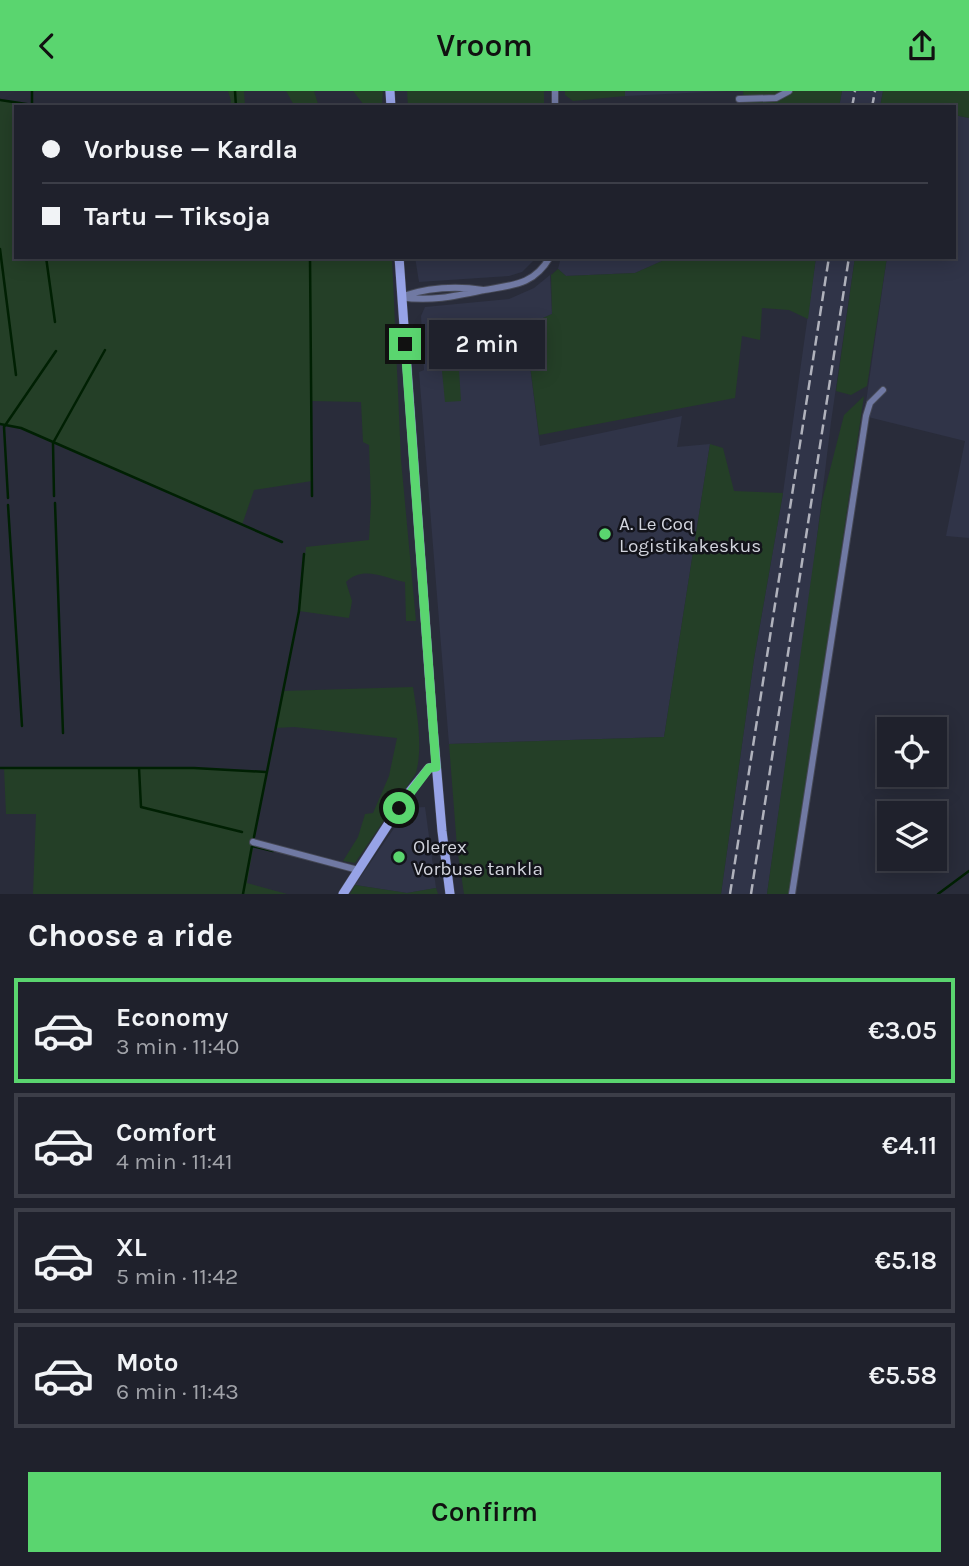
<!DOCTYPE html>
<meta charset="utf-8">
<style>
:root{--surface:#1f212c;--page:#2c2e38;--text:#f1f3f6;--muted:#a1a3a9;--line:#3c3e48;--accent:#5ad56f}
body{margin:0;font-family:Karla,sans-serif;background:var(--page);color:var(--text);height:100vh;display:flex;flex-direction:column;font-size:26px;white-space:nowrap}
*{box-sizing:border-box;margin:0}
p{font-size:23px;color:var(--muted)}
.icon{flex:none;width:38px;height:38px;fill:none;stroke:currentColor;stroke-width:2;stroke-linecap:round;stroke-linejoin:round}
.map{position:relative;height:803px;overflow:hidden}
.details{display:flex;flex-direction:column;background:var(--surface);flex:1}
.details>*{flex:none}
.guide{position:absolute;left:14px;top:14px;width:942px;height:154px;border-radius:0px;box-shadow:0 4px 18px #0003,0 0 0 2px var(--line);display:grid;align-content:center;height:154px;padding:0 28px;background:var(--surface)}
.controls{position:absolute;left:877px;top:626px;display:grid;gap:14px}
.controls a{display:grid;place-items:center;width:70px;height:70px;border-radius:0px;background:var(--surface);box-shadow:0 4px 18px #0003,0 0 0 2px var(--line);font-size:35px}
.end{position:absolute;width:32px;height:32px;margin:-16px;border:9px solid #5ad56f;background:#111;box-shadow:0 0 0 4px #111}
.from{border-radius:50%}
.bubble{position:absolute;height:49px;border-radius:0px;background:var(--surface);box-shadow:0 4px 18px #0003,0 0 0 2px var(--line);font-size:23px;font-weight:600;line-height:49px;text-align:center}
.guide b{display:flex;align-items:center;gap:24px;height:66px;font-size:26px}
.guide b+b{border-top:2px solid var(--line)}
.guide i{width:18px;height:18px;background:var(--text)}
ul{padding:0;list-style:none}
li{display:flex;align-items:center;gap:21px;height:105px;margin:0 14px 10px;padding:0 14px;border:4px solid var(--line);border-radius:0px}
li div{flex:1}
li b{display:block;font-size:26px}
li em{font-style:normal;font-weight:600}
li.active{border-color:var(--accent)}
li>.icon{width:63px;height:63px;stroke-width:1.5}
h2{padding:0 28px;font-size:32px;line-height:84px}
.action{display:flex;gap:14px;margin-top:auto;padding:14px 28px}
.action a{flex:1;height:80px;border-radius:0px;background:var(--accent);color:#111;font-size:28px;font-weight:600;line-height:80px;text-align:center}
header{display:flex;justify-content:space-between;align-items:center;height:91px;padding:0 28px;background:var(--accent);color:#111;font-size:32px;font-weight:600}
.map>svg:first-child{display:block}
.built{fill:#303448}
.green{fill:#243f27}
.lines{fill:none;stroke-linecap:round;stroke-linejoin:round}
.stream{stroke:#002003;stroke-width:2.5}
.street-casing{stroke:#444754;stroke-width:8}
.secondary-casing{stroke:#444754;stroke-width:10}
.street{stroke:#7079a3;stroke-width:6}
.secondary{stroke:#97a3e7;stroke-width:9}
.rail{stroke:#b0b2bc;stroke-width:2.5;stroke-dasharray:10 5;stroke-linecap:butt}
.route{stroke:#5ad56f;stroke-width:9}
.poi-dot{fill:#5ad56f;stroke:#13141b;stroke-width:2.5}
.labels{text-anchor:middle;stroke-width:5;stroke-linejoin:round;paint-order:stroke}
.poi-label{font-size:19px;fill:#d2d4dd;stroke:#13141b;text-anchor:start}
</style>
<header><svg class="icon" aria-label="back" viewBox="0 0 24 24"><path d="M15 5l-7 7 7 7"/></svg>Vroom<svg class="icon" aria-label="share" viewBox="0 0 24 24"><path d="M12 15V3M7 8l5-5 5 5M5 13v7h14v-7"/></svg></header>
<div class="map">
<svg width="969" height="803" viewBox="0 0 969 803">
<rect width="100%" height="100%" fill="#292c3a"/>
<!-- built -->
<path class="built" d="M 625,0 L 728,0 L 625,5 Z
M 842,0 L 883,0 L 880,16 L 839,16 Z
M 954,24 L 969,27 L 969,447 L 946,445 L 965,350 L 864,325 L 887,166 L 954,166 Z
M 415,166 L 537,166 L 522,181 L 509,185 L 419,191 Z
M 561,166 L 671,166 L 635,182 L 566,185 L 558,178 Z
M 816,166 L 855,166 L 831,331 L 811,496 L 767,803 L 721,803 L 754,568 L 783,402 Z
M 550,184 L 552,223 L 525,235 L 540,355 L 682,325 L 677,356 L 710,353 L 664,646 L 449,653 L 419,281 L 424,279 L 421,225 L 425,216 L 509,208 L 534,197 Z
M 425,716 L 436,797 L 407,802 L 355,794 L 408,717 Z"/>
<!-- green -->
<path class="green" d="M 228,0 L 244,0 L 245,16 L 230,16 L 231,10 Z
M 286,0 L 314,0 L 319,16 L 295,16 Z
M 353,0 L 383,0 L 382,14 L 378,16 L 364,14 Z
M 407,0 L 544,0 L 544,16 L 408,16 Z
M 565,0 L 625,0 L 625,5 L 573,10 L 565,4 Z
M 743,0 L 842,0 L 839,16 L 745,16 Z
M 883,0 L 969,0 L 969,27 L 954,24 L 954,16 L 880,16 Z
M 0,9 L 46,16 L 16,16 L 16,166 L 392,166 L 401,369 L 416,530 L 406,530 L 405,491 C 384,487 363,474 346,491 L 352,510 L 349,527 L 299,520 L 306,456 L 369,449 L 371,412 L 369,354 L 363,351 L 361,311 L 311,310 L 312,390 L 254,399 L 242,434 L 21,337 L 0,333 Z
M 671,166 L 816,166 L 808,228 L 789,219 L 762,217 L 760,249 L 742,245 L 735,307 L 539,344 L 525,235 L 552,223 L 551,184 L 558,178 L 566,185 L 635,182 Z
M 855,166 L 887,166 L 867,295 L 851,304 L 836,300 Z
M 459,279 L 461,310 L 445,311 L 442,280 Z
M 864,305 L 790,803 L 767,803 L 822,410 L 844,324 Z
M 710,353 L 723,357 L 734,400 L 783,402 L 754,568 L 721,803 L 464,803 L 457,756 L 449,653 L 664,646 Z
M 413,596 C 417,622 423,656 416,682 L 355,772 L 343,770 L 358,746 L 365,723 L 373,722 L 389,685 L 397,647 L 294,636 L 275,637 L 282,600 Z
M 4,677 L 194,677 L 266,681 L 247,792 L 287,803 L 33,803 L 36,723 L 6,723 Z
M 355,794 L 407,802 L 436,797 L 438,803 L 350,803 Z"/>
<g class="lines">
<!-- stream -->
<path class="stream" d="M 32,0 L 32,14
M 235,0 L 236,16
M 0,9 L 46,16
M 0,158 L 16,284
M 46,166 L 55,231
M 310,166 L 312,405
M 0,333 L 21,337 L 282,451
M 54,405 L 53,352 L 105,259
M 8,407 L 4,336 L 56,260
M 55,412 L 63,642
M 8,414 L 22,635
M 0,677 L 194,677 L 266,681
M 139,677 L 141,716 L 242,741
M 254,746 L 299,520 L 304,463
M 243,803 L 252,755 L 273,760
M 938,803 L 969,780"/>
<!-- street casing -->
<g class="street-casing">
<path id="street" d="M 555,0 L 555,16
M 739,8 L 776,7 L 789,0
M 403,205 C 428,197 457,195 483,199
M 401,206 C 429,211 456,205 484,199 C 513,194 534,194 550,166
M 253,751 L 358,779
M 792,803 L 866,325 L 870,312 L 883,299"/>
</g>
<!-- secondary casing -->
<g class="secondary-casing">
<path id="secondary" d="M 390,0 L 391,16
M 399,166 L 433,636 L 442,740 L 450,803
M 343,803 L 407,704 L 429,677 L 436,676"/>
</g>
<!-- street -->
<use href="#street" class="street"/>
<!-- secondary -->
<use href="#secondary" class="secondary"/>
<!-- rail -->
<path class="rail" d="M 852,16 L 855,0
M 872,16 L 875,0
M 730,803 L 829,166
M 751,803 L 849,166"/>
</g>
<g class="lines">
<!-- route -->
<path class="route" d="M 399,717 L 429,677 L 436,676 L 405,253"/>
</g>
<!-- markers -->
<g class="poi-dot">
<circle cx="605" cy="443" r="7"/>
<circle cx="399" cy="766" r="7"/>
</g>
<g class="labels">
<!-- poi labels -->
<g class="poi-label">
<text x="619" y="439">A. Le Coq<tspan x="619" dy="22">Logistikakeskus</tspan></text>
<text x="413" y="762">Olerex<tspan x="413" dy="22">Vorbuse tankla</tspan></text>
</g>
</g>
</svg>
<div class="controls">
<a><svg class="icon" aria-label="locate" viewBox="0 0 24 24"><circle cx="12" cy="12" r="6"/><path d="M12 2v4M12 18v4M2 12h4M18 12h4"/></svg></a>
<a><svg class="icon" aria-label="layers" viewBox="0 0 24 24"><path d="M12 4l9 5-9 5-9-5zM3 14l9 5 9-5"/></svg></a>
</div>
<i class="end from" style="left:399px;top:717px"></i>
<i class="end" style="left:405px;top:253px"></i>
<div class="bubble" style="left:429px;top:229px;width:116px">2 min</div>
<div class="guide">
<b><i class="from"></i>Vorbuse — Kardla</b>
<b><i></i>Tartu — Tiksoja</b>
</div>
</div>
<section class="details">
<h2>Choose a ride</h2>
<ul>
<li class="active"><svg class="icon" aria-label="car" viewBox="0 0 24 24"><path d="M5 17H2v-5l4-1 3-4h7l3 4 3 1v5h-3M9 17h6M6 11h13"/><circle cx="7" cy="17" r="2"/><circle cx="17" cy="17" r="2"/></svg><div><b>Economy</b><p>3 min · 11:40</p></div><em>€3.05</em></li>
<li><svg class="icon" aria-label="car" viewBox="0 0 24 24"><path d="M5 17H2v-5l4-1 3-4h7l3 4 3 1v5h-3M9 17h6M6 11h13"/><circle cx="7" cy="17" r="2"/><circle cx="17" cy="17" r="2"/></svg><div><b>Comfort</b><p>4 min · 11:41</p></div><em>€4.11</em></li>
<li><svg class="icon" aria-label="car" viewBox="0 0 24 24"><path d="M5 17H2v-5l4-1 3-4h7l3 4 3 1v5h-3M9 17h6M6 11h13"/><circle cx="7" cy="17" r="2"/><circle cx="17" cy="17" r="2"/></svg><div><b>XL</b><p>5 min · 11:42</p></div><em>€5.18</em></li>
<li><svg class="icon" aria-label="car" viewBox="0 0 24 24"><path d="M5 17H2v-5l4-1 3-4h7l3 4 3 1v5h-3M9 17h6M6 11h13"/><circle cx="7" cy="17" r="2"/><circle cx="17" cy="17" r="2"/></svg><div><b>Moto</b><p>6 min · 11:43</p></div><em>€5.58</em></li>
</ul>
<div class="action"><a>Confirm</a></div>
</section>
